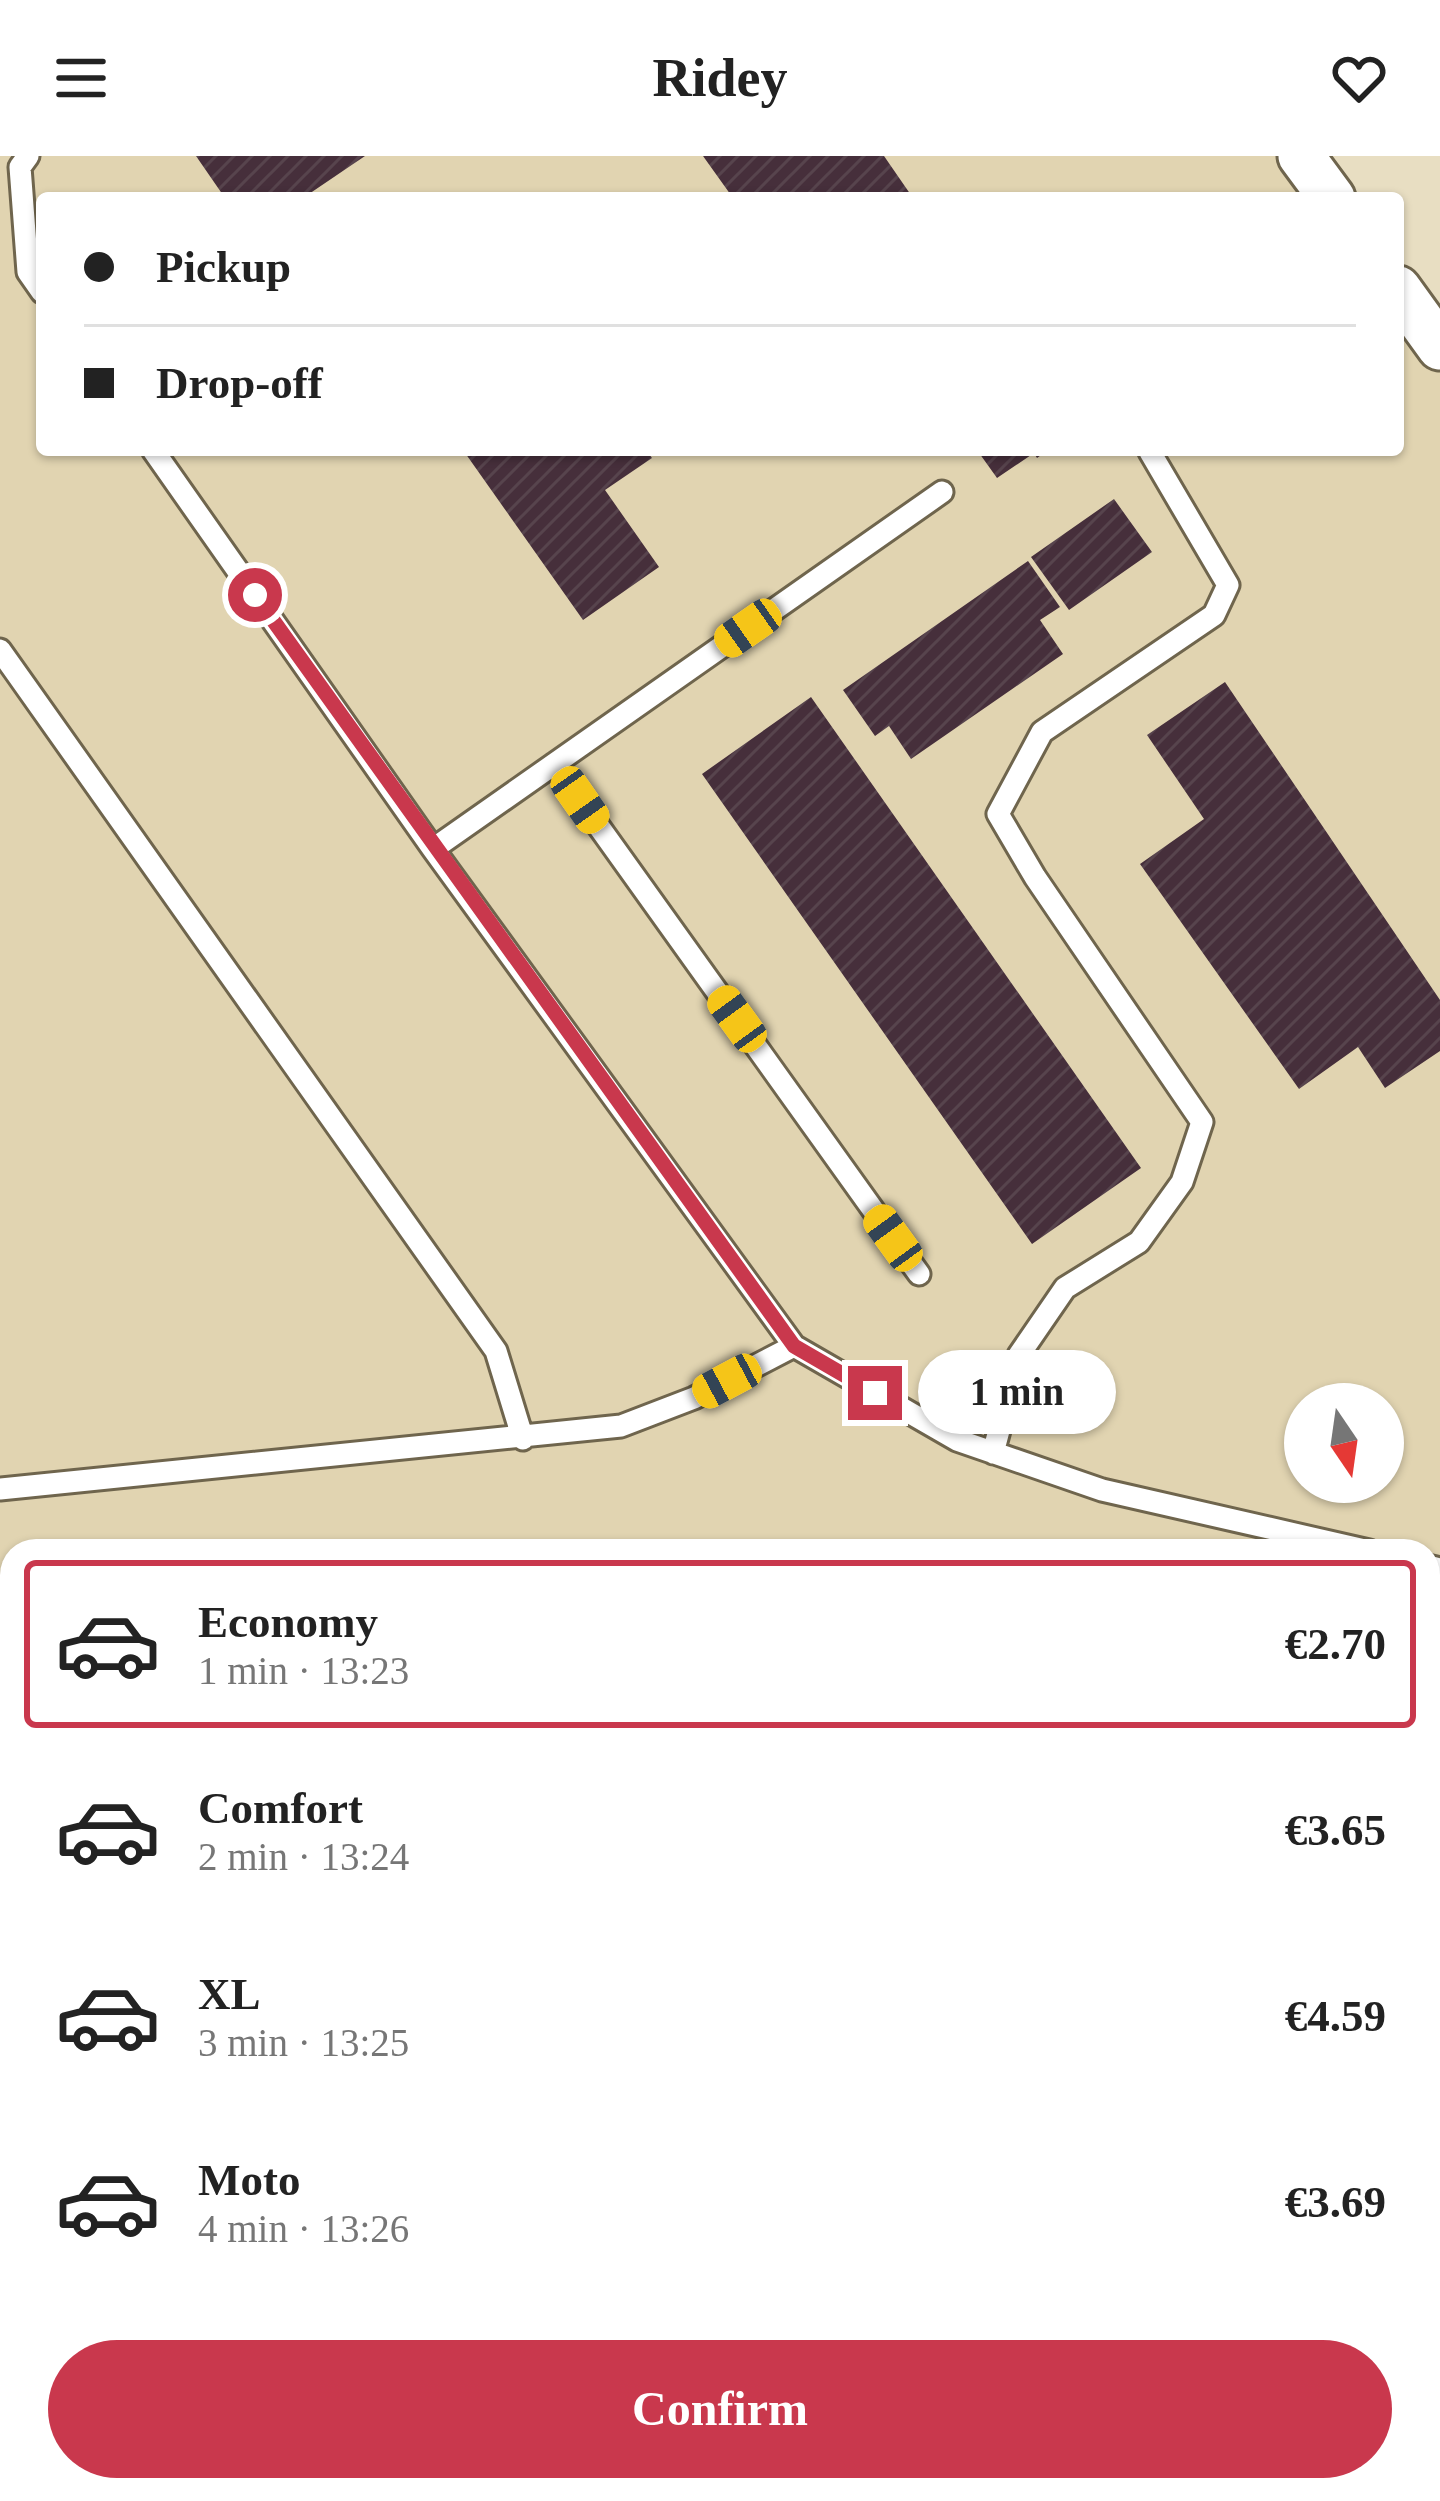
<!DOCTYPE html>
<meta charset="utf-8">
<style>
:root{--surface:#fff;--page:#f6f6f6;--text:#222;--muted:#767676;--line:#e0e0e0;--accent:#c9384d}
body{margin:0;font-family:Georgia,serif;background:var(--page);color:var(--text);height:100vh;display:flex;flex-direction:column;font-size:45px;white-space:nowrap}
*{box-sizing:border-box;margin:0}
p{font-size:39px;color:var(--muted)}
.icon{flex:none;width:66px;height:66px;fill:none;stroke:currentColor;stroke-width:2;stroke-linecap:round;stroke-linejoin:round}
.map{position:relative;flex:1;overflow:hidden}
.sheet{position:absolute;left:0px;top:1383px;width:1440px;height:963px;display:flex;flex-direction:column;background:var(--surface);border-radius:36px 36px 0 0;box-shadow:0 3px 9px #0004}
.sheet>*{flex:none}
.hud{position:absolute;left:36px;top:36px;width:1368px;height:264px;border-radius:12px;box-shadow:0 3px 9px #0004;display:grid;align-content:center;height:264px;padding:0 48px;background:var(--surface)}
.needle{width:78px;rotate:167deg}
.buttons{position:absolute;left:1284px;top:1227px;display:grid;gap:24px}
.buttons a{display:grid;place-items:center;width:120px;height:120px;border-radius:50%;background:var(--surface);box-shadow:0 3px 9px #0004;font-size:60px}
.end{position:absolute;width:54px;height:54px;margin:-27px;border:15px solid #c9384d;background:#fff;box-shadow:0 0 0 6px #fff}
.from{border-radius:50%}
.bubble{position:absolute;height:84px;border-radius:42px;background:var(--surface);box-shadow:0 3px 9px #0004;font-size:39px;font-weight:600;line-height:84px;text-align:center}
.car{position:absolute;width:36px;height:72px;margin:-36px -18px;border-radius:15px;box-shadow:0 0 9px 3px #0007;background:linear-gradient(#f5c518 24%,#345 0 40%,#f5c518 0 76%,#345 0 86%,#f5c518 0)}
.hud b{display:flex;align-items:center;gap:42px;height:114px;font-size:45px}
.hud b+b{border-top:3px solid var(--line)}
.hud i{width:30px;height:30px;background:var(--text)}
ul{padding:21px 0 0;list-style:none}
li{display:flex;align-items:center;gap:36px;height:168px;margin:0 24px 18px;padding:0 24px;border:6px solid transparent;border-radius:12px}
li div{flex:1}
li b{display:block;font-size:45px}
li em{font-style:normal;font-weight:600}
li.selected{border-color:var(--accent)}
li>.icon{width:108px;height:108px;stroke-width:1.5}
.cta{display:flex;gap:24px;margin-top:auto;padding:24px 48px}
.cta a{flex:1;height:138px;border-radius:72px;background:var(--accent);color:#fff;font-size:48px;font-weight:600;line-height:138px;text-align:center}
header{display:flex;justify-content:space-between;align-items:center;height:156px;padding:0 48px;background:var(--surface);font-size:54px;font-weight:600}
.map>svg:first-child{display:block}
.built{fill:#e1d4b1;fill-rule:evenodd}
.building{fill:url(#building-hatch)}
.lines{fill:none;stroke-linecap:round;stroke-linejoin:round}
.lane-casing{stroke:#6f654d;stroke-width:27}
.street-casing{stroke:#6f654d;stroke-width:51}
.lane{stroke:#fff;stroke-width:21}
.street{stroke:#fff;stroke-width:45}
.rail-casing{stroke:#746e5c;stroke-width:14}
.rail{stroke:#e8dec2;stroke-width:9;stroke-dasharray:27;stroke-linecap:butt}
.route{stroke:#c9384d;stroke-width:15}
</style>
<header><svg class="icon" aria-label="menu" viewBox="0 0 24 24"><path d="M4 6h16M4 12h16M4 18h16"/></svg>Ridey<svg class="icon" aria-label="heart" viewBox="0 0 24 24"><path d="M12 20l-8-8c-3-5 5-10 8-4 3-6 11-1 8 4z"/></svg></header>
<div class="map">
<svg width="1440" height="2345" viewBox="0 0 1440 2345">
<defs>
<pattern id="building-hatch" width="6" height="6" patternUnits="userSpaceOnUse" patternTransform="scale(3)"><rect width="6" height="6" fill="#462f3b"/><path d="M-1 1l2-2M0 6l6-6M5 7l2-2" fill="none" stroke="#57444d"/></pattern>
</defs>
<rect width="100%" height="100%" fill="#e8dec2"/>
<!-- built -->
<path class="built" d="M 0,0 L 1284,0 L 1315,42 L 42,42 L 42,294 L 1398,294 L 1398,158 L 1440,216 L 1440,2345 L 0,2345 ZM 1305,1248 L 1383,1248 L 1383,1326 L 1305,1326 ZM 12,1395 L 1428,1395 L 1428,2334 L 12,2334 Z"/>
<!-- building -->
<path class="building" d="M 196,0 L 365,0 L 303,42 L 225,42 Z
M 703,0 L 884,0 L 913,42 L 733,42 Z
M 463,294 L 646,294 L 652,302 L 605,334 L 659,411 L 583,464 Z
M 977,294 L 1048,294 L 1037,302 L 1034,297 L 997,322 Z
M 1114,343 L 1152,396 L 1069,454 L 1031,401 Z
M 1028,405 L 1060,451 L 1040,464 L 1063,498 L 911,603 L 889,570 L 875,580 L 843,534 Z
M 1225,526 L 1440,844 L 1440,895 L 1385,932 L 1358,891 L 1299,933 L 1140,708 L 1204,663 L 1147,579 Z
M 811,541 L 1141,1012 L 1032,1088 L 702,618 Z
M 1428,1616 L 1440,1619 L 1440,1660 L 1428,1657 Z
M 12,1766 L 12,1899 L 0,1901 L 0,1768 Z
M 1440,1846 L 1440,1924 L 1428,1925 L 1428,1847 Z
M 839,2334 L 930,2334 L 932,2345 L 841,2345 Z"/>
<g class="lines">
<!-- lane casing -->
<g class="lane-casing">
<path id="lane" d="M 28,0 L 20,11 L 28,116 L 42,136
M 153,294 L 433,693 L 794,1190 L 957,1284 L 1102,1334 L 1369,1395
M 0,494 L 496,1195 L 523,1283
M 554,608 L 919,1118
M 433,693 L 942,336
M 993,1297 L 1019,1199 L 1065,1132 L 1139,1086 L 1182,1026 L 1202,966 L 1035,721 L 998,658 L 1042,576 L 1214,459 L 1228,429 L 1150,296
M 0,1333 L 621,1270 L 694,1242 L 794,1190
M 1428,1410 L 1440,1413
M 1428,1976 L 1440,1976
M 1020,2334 L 1022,2345"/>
</g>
<!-- street casing -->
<g class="street-casing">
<path id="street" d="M 1301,0 L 1332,42
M 1398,133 L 1440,191"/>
</g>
<!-- lane -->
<use href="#lane" class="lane"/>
<!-- street -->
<use href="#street" class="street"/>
<!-- rail casing -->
<g class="rail-casing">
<path id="rail" d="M 1428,1541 L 1440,1544
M 0,1693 L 12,1688"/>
</g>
<!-- rail -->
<use href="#rail" class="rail"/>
</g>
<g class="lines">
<!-- route -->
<path class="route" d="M 255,439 L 794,1190 L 875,1237"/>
</g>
</svg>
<div class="buttons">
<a><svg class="needle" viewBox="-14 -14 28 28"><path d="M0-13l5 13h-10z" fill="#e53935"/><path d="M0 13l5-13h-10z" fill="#767676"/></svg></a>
</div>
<i class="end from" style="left:255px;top:439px"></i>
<i class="end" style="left:875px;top:1237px"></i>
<div class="bubble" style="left:918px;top:1194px;width:198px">1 min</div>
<i class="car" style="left:748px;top:472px;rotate:235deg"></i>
<i class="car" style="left:580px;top:644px;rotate:145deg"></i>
<i class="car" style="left:737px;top:863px;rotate:324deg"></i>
<i class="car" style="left:893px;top:1082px;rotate:324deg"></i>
<i class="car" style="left:727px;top:1225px;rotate:242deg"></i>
<div class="hud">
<b><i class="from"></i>Pickup</b>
<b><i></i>Drop-off</b>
</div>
<section class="sheet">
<ul>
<li class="selected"><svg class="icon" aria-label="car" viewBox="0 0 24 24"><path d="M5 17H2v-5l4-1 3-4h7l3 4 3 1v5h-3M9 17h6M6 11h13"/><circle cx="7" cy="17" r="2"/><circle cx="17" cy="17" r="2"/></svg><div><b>Economy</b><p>1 min · 13:23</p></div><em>€2.70</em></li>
<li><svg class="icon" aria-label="car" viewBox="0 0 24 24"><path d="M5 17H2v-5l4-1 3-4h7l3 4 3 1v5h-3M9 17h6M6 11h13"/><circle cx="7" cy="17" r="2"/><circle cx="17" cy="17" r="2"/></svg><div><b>Comfort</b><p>2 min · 13:24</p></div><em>€3.65</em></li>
<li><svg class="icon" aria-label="car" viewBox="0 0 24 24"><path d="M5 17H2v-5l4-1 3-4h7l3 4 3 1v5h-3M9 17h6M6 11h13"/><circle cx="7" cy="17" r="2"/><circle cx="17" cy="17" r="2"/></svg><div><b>XL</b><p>3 min · 13:25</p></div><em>€4.59</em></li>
<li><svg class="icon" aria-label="car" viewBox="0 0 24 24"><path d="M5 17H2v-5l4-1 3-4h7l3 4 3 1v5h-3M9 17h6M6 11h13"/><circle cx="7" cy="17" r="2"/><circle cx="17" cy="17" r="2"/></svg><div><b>Moto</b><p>4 min · 13:26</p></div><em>€3.69</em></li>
</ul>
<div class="cta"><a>Confirm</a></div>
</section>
</div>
